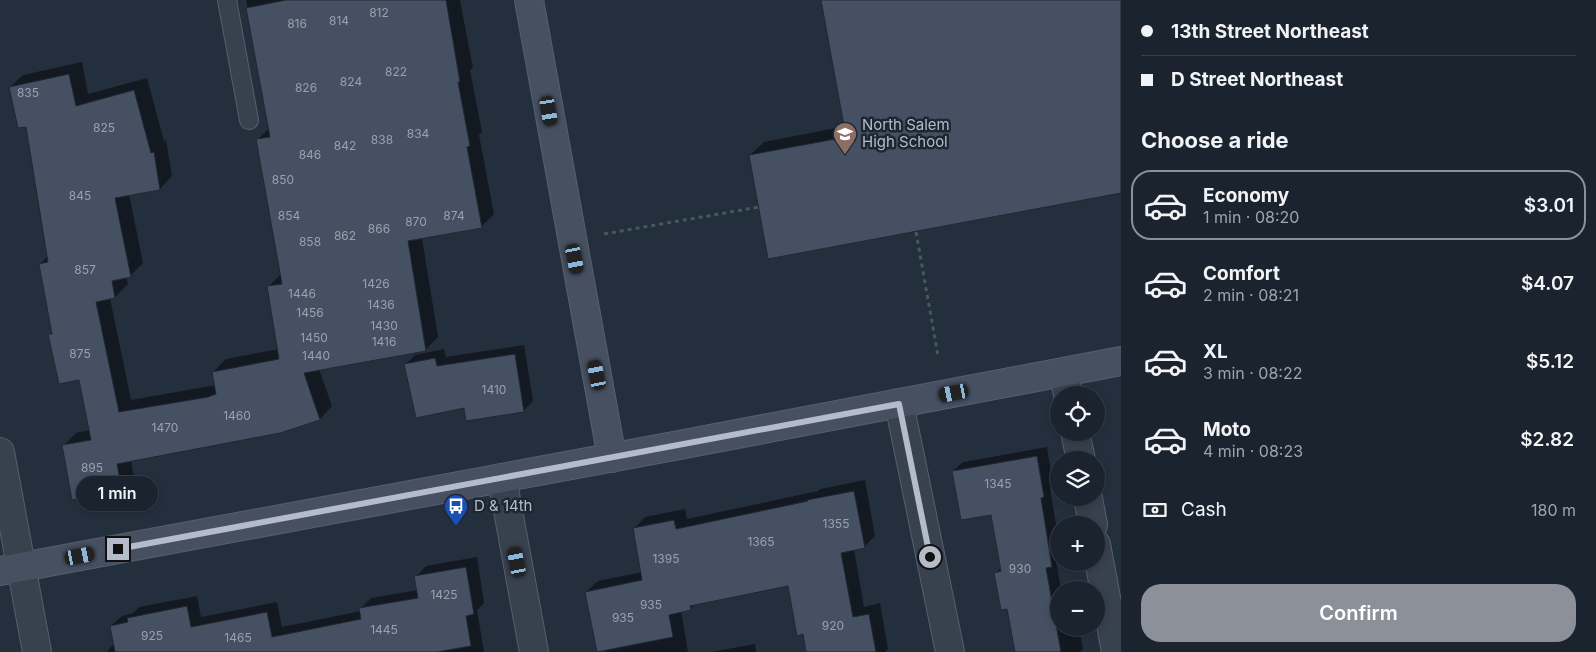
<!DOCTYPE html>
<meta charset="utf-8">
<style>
:root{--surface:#1b232e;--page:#242b36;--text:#f1f3f6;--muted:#a0a4aa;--line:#39404a;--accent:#8c9099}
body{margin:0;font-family:Inter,sans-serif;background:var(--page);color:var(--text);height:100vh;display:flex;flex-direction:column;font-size:19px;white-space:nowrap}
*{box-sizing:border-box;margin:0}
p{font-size:16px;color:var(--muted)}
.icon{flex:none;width:28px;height:28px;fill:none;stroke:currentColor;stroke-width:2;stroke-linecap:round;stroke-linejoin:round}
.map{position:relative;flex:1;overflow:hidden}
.details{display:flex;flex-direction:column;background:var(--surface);width:475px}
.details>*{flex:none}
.top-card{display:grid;align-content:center;height:110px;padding:0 20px;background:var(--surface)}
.controls{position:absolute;left:1050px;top:386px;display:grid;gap:10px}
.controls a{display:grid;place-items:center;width:55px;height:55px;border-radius:50%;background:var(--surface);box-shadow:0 2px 8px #0003,0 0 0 1px var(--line);font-size:25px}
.end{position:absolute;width:22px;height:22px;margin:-11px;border:6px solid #b4bcc9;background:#111;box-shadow:0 0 0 2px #111}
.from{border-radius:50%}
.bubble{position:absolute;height:35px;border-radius:18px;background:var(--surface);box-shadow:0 2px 8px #0003,0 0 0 1px var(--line);font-size:16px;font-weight:600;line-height:35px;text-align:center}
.car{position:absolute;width:15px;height:30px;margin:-15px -8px;border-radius:6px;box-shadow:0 0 4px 1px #0007;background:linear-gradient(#222 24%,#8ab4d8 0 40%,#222 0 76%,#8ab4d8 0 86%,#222 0)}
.top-card b{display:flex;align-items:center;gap:18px;height:48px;font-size:19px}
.top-card b+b{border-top:1px solid var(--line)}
.top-card i{width:12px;height:12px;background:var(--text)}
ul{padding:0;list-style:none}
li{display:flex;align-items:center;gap:15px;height:70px;margin:0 10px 8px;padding:0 10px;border:2px solid transparent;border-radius:20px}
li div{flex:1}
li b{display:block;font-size:19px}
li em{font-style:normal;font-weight:600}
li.selected{border-color:var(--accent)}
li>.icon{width:45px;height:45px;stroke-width:1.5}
h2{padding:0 20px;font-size:22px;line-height:60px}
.pay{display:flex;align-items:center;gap:12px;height:55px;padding:0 20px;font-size:19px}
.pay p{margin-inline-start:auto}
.button{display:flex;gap:10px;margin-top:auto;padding:10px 20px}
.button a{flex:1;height:58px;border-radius:20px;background:var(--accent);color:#fff;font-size:20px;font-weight:600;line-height:58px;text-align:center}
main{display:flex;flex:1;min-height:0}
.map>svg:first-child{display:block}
.shadow{fill:#0007}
.building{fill:#455162;stroke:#1f2835}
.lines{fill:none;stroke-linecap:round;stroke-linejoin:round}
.lane-casing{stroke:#565f6c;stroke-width:20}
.street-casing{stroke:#565f6c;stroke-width:30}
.secondary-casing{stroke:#565f6c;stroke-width:30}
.path{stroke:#44595c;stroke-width:3;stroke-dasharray:4 4;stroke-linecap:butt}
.lane{stroke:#38414e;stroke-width:18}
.street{stroke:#38414e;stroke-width:28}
.secondary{stroke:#465061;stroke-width:28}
.route{stroke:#b4bcc9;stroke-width:6}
.labels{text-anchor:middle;stroke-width:5;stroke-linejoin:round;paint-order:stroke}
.number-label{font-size:12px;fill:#98a1af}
.poi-label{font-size:15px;fill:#b4bcc9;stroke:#1d2633;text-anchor:start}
</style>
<main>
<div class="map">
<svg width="1121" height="652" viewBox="0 0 1121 652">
<rect width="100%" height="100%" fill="#242f3e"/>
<!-- shadow -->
<path class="shadow" d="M 246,0 L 460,0 L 473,68 L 470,70 L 482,132 L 479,135 L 494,214 L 481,227 L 422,238 L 438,337 L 425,350 L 319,369 L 332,406 L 320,419 L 131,460 L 134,477 L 121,490 L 63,446 L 76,433 L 90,430 L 80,378 L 50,335 L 53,331 L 40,264 L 48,256 L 27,125 L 10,87 L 23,75 L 82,62 L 88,94 L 147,78 L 164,141 L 166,140 L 172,176 L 160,189 L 129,194 L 143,263 L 130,276 L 126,277 L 128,284 L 115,297 L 110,298 L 131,400 L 216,385 L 213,372 L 226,359 L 279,349 L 268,287 L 281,274 L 257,140 L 269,128 Z
M 822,0 L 1121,0 L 1121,192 L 750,155 L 764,142 L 846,126 Z
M 524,345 L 533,401 L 523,411 L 466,407 L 406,364 L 415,355 L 444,349 L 446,357 Z
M 1047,447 L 1053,486 L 1050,489 L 1059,541 L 1059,558 L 1056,561 L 1061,590 L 1059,590 L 1059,628 L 1079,628 L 1083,649 L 1080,652 L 1017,652 L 1008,608 L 996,573 L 1001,567 L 992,513 L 953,471 L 963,462 Z
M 865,480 L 875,536 L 864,547 L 854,549 L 864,607 L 880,603 L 888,649 L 885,652 L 808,652 L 804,633 L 789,585 L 695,604 L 690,609 L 681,611 L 688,652 L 606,652 L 586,592 L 598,581 L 642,572 L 634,529 L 645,517 L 685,509 L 687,519 L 818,491 L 820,489 Z
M 477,557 L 484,603 L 477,610 L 484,652 L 108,652 L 108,650 L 115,643 L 111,626 L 122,616 L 133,613 L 139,607 L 197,596 L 201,617 L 277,602 L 282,627 L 361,611 L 361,608 L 371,598 L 418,590 L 416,577 L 426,566 Z
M 755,644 L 756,652 L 711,652 Z"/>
<!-- building -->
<path class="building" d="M 286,0 L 446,0 L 460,82 L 458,82 L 470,146 L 467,147 L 482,228 L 408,241 L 426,351 L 304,373 L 320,420 L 280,433 L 117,464 L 122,491 L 72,500 L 62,445 L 91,440 L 79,380 L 59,384 L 48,334 L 52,334 L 39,264 L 48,262 L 26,127 L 18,128 L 9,87 L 69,74 L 76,106 L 134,90 L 151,153 L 154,152 L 160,190 L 115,198 L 131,277 L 112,281 L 115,298 L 96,302 L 119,412 L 208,397 L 216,394 L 212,372 L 279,359 L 267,286 L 282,284 L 256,139 L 270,137 L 246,8 Z
M 821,0 L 1121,0 L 1121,193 L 768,259 L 749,155 L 846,137 Z
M 515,354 L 524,412 L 466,421 L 464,408 L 416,418 L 404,364 L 435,358 L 437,366 Z
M 1037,456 L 1044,497 L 1041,498 L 1052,567 L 1046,568 L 1061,652 L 1015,652 L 1007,609 L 1001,610 L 994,573 L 1001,571 L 991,515 L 961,520 L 952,471 Z
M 854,491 L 865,548 L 841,553 L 853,617 L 869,614 L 876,652 L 806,652 L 803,634 L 797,636 L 788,586 L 690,606 L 691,610 L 669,615 L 673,637 L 597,652 L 585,592 L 642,580 L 633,528 L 674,520 L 676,529 L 808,501 L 807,500 Z
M 466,567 L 474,614 L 466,616 L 471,646 L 437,652 L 115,652 L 110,626 L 128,622 L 127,618 L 187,606 L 191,627 L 267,612 L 272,637 L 361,619 L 359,608 L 418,598 L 414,576 Z"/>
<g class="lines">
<!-- lane casing -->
<g class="lane-casing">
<path id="lane" d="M 227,0 L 249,120"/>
</g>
<!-- street casing -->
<g class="street-casing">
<path id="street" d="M 1064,372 L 1068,395
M 899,403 L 950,652
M 1075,432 L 1081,460
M 0,452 L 37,652
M 502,478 L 534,652
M 1088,498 L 1093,525
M 1096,544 L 1116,652"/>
</g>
<!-- secondary casing -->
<g class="secondary-casing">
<path id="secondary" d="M 529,0 L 612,458
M 0,571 L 674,446 L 1121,361"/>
</g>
<!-- path -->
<path class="path" d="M 916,232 L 938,356
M 604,234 L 759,207"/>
<!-- lane -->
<use href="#lane" class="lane"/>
<!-- street -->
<use href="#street" class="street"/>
<!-- secondary -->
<use href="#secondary" class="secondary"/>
</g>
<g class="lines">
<!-- route -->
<path class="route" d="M 118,549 L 899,404 L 930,557"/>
</g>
<!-- icons -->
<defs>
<g id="school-pin" transform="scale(1.25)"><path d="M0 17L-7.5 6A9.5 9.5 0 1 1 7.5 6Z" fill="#8d6e63" stroke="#1d2633"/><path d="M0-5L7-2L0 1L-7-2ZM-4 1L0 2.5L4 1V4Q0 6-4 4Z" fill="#fff"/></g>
<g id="bus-pin" transform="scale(1.25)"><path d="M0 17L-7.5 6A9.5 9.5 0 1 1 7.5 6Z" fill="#1a4fb4" stroke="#1d2633"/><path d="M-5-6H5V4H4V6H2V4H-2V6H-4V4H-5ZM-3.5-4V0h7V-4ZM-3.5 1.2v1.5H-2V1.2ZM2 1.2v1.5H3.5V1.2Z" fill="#fff"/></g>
</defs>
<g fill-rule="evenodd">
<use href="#school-pin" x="845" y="134"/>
<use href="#bus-pin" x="456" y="506"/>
</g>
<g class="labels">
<!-- number labels -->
<g class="number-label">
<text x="379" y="17">812</text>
<text x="339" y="25">814</text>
<text x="297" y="28">816</text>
<text x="396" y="76">822</text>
<text x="351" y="86">824</text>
<text x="306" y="92">826</text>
<text x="28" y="97">835</text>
<text x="104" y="132">825</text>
<text x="418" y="138">834</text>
<text x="382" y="144">838</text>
<text x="345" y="150">842</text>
<text x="310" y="159">846</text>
<text x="283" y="184">850</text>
<text x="80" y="200">845</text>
<text x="289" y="220">854</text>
<text x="454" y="220">874</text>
<text x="416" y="226">870</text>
<text x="379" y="233">866</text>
<text x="345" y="240">862</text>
<text x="310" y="246">858</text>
<text x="85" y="274">857</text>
<text x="376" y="288">1426</text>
<text x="302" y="298">1446</text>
<text x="381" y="309">1436</text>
<text x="310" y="317">1456</text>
<text x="384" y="330">1430</text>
<text x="314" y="342">1450</text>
<text x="384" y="346">1416</text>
<text x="80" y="358">875</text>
<text x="316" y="360">1440</text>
<text x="494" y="394">1410</text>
<text x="237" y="420">1460</text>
<text x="165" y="432">1470</text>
<text x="92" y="472">895</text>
<text x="998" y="488">1345</text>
<text x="836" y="528">1355</text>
<text x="761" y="546">1365</text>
<text x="666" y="563">1395</text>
<text x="1020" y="573">930</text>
<text x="444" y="599">1425</text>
<text x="651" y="609">935</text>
<text x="623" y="622">935</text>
<text x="833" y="630">920</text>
<text x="384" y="634">1445</text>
<text x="152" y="640">925</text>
<text x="238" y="642">1465</text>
</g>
<!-- poi labels -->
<g class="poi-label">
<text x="862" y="130">North Salem<tspan x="862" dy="17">High School</tspan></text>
<text x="474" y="511">D &amp; 14th</text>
</g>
</g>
</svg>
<div class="controls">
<a><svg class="icon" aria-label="locate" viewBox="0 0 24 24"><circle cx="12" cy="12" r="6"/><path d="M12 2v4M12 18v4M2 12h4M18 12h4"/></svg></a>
<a><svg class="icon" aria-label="layers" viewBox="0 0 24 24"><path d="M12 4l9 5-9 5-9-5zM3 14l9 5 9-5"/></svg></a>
<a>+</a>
<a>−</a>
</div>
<i class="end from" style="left:930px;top:557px"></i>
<i class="end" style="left:118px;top:549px"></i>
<div class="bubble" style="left:76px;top:476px;width:82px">1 min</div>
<i class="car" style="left:549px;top:111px;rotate:170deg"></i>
<i class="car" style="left:575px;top:259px;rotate:169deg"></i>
<i class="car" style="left:597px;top:375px;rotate:349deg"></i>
<i class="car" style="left:954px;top:393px;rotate:259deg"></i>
<i class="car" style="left:80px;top:556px;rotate:79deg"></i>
<i class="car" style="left:517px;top:562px;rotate:349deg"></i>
</div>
<section class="details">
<div class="top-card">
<b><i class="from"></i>13th Street Northeast</b>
<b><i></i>D Street Northeast</b>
</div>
<h2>Choose a ride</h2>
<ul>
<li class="selected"><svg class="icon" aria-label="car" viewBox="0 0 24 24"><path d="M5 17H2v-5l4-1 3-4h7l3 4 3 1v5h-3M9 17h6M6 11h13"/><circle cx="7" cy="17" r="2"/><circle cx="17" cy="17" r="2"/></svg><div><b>Economy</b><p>1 min · 08:20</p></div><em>$3.01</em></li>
<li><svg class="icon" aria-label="car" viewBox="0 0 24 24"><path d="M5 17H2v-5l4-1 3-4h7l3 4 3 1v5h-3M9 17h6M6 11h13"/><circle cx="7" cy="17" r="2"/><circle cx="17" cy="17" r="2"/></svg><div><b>Comfort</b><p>2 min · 08:21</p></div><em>$4.07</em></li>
<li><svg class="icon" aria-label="car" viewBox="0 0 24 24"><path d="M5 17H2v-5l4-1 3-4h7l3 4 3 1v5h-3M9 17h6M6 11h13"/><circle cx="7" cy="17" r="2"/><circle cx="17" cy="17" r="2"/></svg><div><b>XL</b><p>3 min · 08:22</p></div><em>$5.12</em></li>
<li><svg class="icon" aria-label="car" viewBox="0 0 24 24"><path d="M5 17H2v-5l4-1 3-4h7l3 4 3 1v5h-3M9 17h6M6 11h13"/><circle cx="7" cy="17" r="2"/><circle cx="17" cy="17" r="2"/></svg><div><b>Moto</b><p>4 min · 08:23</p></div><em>$2.82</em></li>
</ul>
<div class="pay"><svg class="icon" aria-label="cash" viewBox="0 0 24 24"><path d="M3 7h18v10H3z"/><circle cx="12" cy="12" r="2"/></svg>Cash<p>180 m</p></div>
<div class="button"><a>Confirm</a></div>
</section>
</main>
